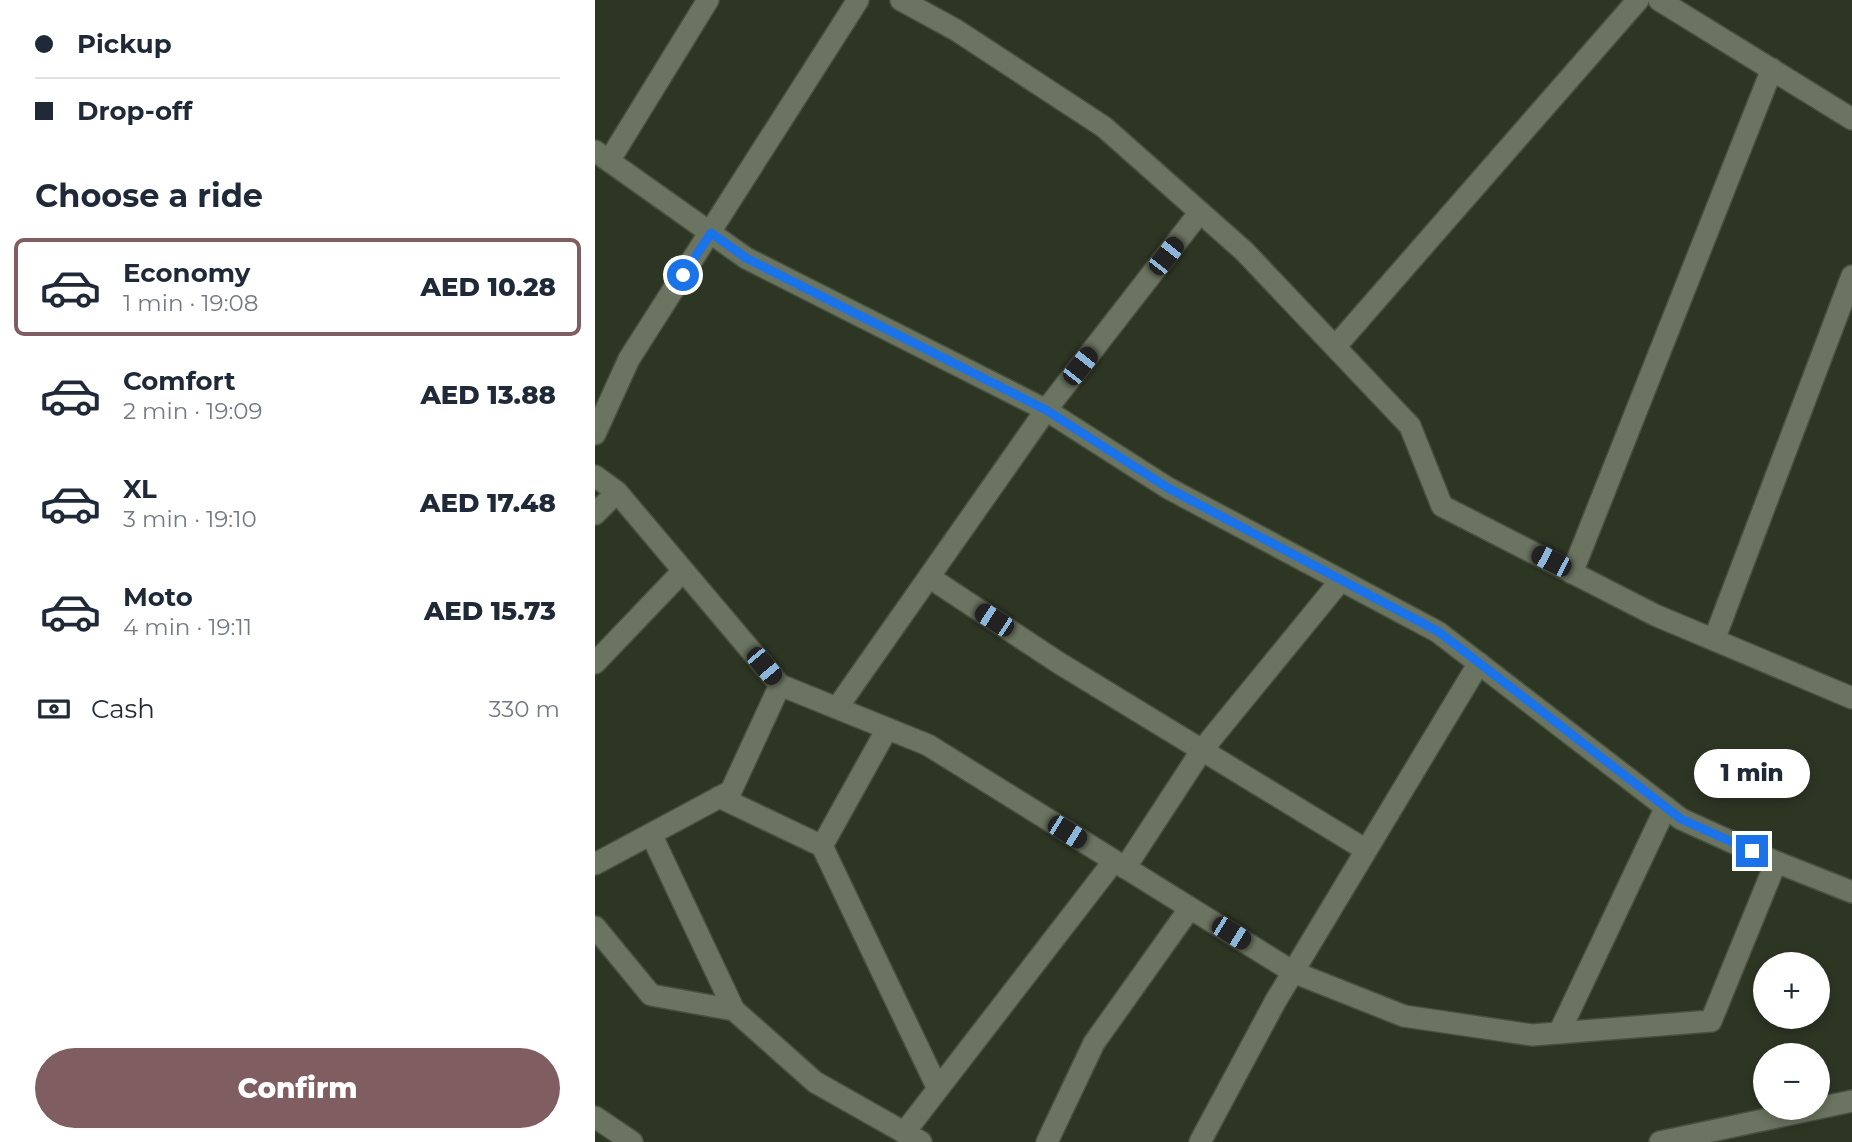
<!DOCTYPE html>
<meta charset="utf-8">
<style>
:root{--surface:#fff;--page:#f2f2f3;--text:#1f2937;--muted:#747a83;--line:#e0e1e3;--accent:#7f5d61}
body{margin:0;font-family:Montserrat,sans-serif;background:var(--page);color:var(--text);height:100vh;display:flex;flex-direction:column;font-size:26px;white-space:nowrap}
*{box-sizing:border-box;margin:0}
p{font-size:23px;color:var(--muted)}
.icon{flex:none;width:38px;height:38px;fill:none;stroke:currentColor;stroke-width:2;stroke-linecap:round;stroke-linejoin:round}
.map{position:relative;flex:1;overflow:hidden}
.side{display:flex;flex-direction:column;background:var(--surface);width:595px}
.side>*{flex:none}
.guide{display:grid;align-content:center;height:154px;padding:0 35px;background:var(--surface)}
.controls{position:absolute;left:1158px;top:952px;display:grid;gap:14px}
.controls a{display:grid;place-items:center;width:77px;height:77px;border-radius:50%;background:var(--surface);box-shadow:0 4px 10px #0003;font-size:35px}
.end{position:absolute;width:32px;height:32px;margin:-16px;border:9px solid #1a73e8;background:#fff;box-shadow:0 0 0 4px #fff}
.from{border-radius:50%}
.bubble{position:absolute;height:49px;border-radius:24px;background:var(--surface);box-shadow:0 4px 10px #0003;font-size:23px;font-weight:800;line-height:49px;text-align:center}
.car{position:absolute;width:21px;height:42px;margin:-21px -10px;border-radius:9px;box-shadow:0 0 5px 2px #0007;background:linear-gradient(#222 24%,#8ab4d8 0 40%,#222 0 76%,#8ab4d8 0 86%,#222 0)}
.guide b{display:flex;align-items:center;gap:24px;height:66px;font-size:26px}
.guide b+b{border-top:2px solid var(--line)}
.guide i{width:18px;height:18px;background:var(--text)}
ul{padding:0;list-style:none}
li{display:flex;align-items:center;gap:21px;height:98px;margin:0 14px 10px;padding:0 21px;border:4px solid transparent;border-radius:10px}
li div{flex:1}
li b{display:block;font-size:26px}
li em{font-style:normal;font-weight:800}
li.active{border-color:var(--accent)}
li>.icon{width:63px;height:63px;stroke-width:1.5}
h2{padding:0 35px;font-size:32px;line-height:84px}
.pay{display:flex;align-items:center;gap:18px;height:77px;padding:0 35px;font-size:26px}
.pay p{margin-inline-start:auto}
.action{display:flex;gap:14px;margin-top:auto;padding:14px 35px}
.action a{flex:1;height:80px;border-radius:42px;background:var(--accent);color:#fff;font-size:28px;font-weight:800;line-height:80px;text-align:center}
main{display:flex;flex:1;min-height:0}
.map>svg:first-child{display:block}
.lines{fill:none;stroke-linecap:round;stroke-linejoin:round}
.minor-casing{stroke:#4a5041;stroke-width:24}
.minor{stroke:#6b7460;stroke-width:21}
.route{stroke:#1a73e8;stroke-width:9}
</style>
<main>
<section class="side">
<div class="guide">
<b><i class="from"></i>Pickup</b>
<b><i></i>Drop-off</b>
</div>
<h2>Choose a ride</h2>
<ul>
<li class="active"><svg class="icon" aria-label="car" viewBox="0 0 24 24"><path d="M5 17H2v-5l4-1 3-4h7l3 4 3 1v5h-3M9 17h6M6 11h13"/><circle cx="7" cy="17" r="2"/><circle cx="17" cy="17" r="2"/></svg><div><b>Economy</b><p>1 min · 19:08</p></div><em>AED 10.28</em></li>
<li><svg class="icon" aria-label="car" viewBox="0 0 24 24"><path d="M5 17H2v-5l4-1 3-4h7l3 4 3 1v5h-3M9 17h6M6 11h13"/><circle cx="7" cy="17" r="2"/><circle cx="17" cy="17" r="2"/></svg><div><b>Comfort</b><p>2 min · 19:09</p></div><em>AED 13.88</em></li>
<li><svg class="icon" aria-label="car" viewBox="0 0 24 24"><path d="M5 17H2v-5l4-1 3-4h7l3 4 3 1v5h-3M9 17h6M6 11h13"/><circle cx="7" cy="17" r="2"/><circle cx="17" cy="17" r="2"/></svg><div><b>XL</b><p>3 min · 19:10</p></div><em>AED 17.48</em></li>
<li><svg class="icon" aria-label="car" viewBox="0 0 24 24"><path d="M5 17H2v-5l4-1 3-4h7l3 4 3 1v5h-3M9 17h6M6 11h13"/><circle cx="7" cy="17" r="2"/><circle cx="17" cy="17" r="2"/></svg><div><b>Moto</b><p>4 min · 19:11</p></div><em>AED 15.73</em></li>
</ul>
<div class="pay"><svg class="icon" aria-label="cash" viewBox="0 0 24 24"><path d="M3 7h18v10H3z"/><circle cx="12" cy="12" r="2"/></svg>Cash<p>330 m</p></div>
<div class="action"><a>Confirm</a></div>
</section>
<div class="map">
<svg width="1257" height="1142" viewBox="0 0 1257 1142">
<rect width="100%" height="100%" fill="#2d3523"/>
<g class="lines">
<!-- minor casing -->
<g class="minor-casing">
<path id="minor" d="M 306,0 L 361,30 L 509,127 L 649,251 L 815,426 L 847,506 L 1060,615 L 1257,698
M 1064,0 L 1257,119
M 0,151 L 151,258 L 451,410 L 573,488 L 843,632 L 1086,819 L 1181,862 L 1257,892
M 14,161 L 113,0
M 740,347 L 1043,0
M 0,434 L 34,359 L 263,0
M 0,476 L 22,492 L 0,514
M 977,573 L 1177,69
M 334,577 L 464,663 L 771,850
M 1119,640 L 1257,276
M 0,663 L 88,571
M 185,685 L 333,745 L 698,972 L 809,1016 L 937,1035 L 1116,1021 L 1181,862
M 242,708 L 451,410 L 605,212
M 292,729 L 227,846 L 343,1089
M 124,797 L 227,846
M 56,834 L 139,1010 L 220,1082 L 326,1142
M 0,864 L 136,791 L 185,685 L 22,492
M 530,868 L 607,750 L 746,580
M 0,927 L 56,995 L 139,1010
M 964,1033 L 1071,807
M 0,1117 L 37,1142
M 309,1133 L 519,861
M 452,1142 L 499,1043 L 595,908
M 605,1142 L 680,1002 L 884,663
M 1065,1142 L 1257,1101"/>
</g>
<!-- minor -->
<use href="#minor" class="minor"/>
</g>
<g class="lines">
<!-- route -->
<path class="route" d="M 88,275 L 116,233 L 151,258 L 451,410 L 573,488 L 844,632 L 1086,819 L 1157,851"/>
</g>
</svg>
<div class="controls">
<a>+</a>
<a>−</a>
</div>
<i class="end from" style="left:88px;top:275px"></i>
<i class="end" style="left:1157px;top:851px"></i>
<div class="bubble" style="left:1099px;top:749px;width:116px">1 min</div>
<i class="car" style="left:571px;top:256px;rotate:38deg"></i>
<i class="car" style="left:485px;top:366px;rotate:38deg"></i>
<i class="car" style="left:956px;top:561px;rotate:297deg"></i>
<i class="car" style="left:399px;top:620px;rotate:303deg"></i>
<i class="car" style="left:169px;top:666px;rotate:140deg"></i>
<i class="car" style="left:472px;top:832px;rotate:122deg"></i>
<i class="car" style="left:636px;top:933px;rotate:122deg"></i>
</div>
</main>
